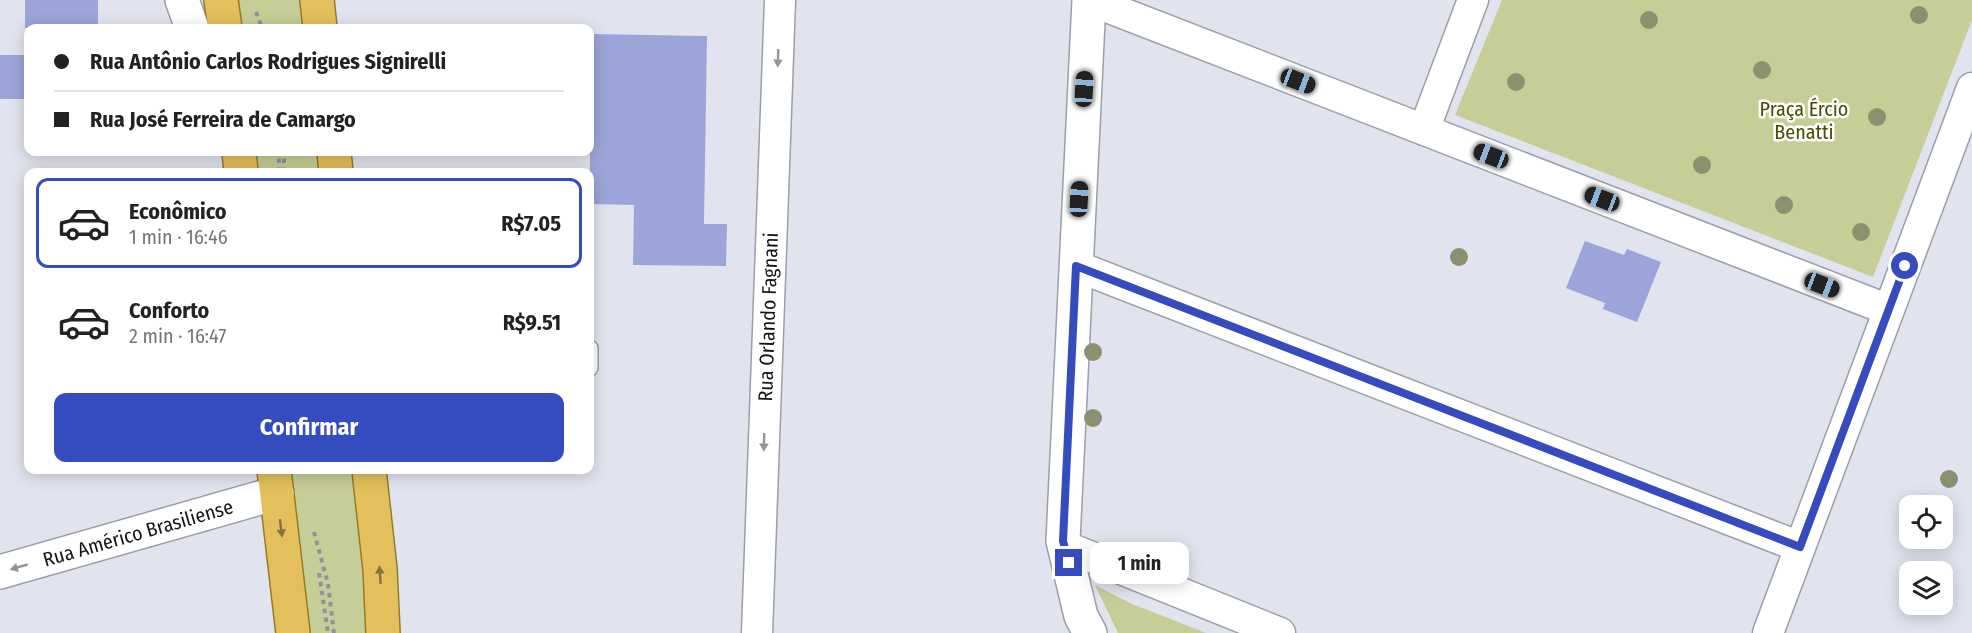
<!DOCTYPE html>
<html lang="pt">
<meta charset="utf-8">
<style>
:root{--surface:#fff;--page:#f2f2f2;--text:#222;--muted:#767676;--line:#e0e0e0;--accent:#344cbd}
body{margin:0;font-family:"Fira Sans Condensed",sans-serif;background:var(--page);color:var(--text);height:100vh;display:flex;flex-direction:column;font-size:22px;white-space:nowrap}
*{box-sizing:border-box;margin:0}
p{font-size:20px;color:var(--muted)}
.icon{flex:none;width:33px;height:33px;fill:none;stroke:currentColor;stroke-width:2;stroke-linecap:round;stroke-linejoin:round}
.map{position:relative;flex:1;overflow:hidden}
.drawer{position:absolute;left:24px;top:168px;width:570px;height:306px;display:flex;flex-direction:column;background:var(--surface);border-radius:12px;box-shadow:0 3px 15px #0003}
.drawer>*{flex:none}
.guide{position:absolute;left:24px;top:24px;width:570px;height:132px;border-radius:12px;box-shadow:0 3px 15px #0003;display:grid;align-content:center;height:132px;padding:0 30px;background:var(--surface)}
.buttons{position:absolute;left:1899px;top:495px;display:grid;gap:12px}
.buttons a{display:grid;place-items:center;width:54px;height:54px;border-radius:12px;background:var(--surface);box-shadow:0 3px 15px #0003;font-size:30px}
.end{position:absolute;width:27px;height:27px;margin:-14px;border:8px solid #344cbd;background:#fff;box-shadow:0 0 0 3px #fff}
.from{border-radius:50%}
.bubble{position:absolute;height:42px;border-radius:12px;background:var(--surface);box-shadow:0 3px 15px #0003;font-size:20px;font-weight:700;line-height:42px;text-align:center}
.car{position:absolute;width:18px;height:36px;margin:-18px -9px;border-radius:8px;box-shadow:0 0 4px 2px #0007;background:linear-gradient(#222 24%,#8ab4d8 0 40%,#222 0 76%,#8ab4d8 0 86%,#222 0)}
.guide b{display:flex;align-items:center;gap:21px;height:57px;font-size:22px}
.guide b+b{border-top:2px solid var(--line)}
.guide i{width:15px;height:15px;background:var(--text)}
ul{padding:10px 0 0;list-style:none}
li{display:flex;align-items:center;gap:18px;height:90px;margin:0 12px 9px;padding:0 18px;border:3px solid transparent;border-radius:12px}
li div{flex:1}
li b{display:block;font-size:22px}
li em{font-style:normal;font-weight:700}
li.current{border-color:var(--accent)}
li>.icon{width:54px;height:54px;stroke-width:1.5}
.cta{display:flex;gap:12px;margin-top:auto;padding:12px 30px}
.cta a{flex:1;height:69px;border-radius:12px;background:var(--accent);color:#fff;font-size:24px;font-weight:700;line-height:69px;text-align:center}
.map>svg:first-child{display:block}
.green{fill:#c7cd97}
.building{fill:#9ca5d9}
.lines{fill:none;stroke-linecap:round;stroke-linejoin:round}
.service-casing{stroke:#9c9ea9;stroke-width:18}
.minor-casing{stroke:#9c9ea9;stroke-width:33}
.tertiary-casing{stroke:#9c9ea9;stroke-width:36}
.trunk-casing{stroke:#967a2a;stroke-width:36}
.path{stroke:#91939b;stroke-width:4;stroke-dasharray:4.5 4.5;stroke-linecap:butt}
.service{stroke:#fff;stroke-width:15}
.minor{stroke:#fff;stroke-width:30}
.tertiary{stroke:#fff;stroke-width:33}
.trunk{stroke:#e4c05c;stroke-width:33}
.tree{fill:#8d906f}
.oneway{fill:#959597}
.oneway2{fill:#86733d}
.route{stroke:#344cbd;stroke-width:8}
.labels{text-anchor:middle;stroke-width:5;stroke-linejoin:round;paint-order:stroke}
.park-label{font-size:20px;fill:#484c06;stroke:#fff}
.street-label{font-size:20px;fill:#131418;stroke:#fff}
</style>
<div class="map">
<svg width="1972" height="633" viewBox="0 0 1972 633">
<rect width="100%" height="100%" fill="#e1e4ef"/>
<!-- green -->
<path class="green" d="M 233,0 L 306,0 L 309,28 L 236,28 Z
M 1502,0 L 1972,0 L 1972,20 L 1873,277 L 1455,115 Z
M 250,152 L 322,152 L 324,172 L 252,172 Z
M 287,470 L 356,470 L 370,633 L 303,633 Z
M 1095,585 L 1130,603 L 1206,633 L 1118,633 Z"/>
<!-- building -->
<path class="building" d="M 25,0 L 98,0 L 98,28 L 25,28 Z
M 590,34 L 707,36 L 704,224 L 727,224 L 726,266 L 633,265 L 634,205 L 590,204 Z
M 0,55 L 28,55 L 28,99 L 0,99 Z
M 1585,241 L 1624,255 L 1627,249 L 1661,262 L 1637,322 L 1603,309 L 1605,303 L 1566,288 Z"/>
<g class="lines">
<!-- service casing -->
<g class="service-casing">
<path id="service" d="M 590,348 L 590,368"/>
</g>
<!-- minor casing -->
<g class="minor-casing">
<path id="minor" d="M 1089,0 L 1889,310
M 1424,130 L 1473,0
M 1076,266 L 1800,547
M 1064,546 L 1280,633
M 757,633 L 780,0
M 1768,633 L 1972,88"/>
</g>
<!-- tertiary casing -->
<g class="tertiary-casing">
<path id="tertiary" d="M 182,0 L 192,28
M 1089,0 L 1063,541 L 1081,616 L 1090,633
M 0,572 L 277,493"/>
</g>
<!-- trunk casing -->
<g class="trunk-casing">
<path id="trunk" d="M 221,0 L 225,28
M 317,0 L 320,28
M 239,152 L 241,172
M 334,152 L 336,172
M 274,470 L 293,633
M 369,470 L 380,569 L 383,633"/>
</g>
<!-- path -->
<path class="path" d="M 256,12 L 262,28
M 279,172 L 279,152
M 284,172 L 284,152
M 314,532 L 328,584 L 334,633
M 319,573 L 328,633"/>
<!-- service -->
<use href="#service" class="service"/>
<!-- minor -->
<use href="#minor" class="minor"/>
<!-- tertiary -->
<use href="#tertiary" class="tertiary"/>
<!-- trunk -->
<use href="#trunk" class="trunk"/>
</g>
<!-- trees -->
<g class="tree">
<circle cx="1919" cy="15" r="9"/>
<circle cx="1649" cy="20" r="9"/>
<circle cx="1762" cy="70" r="9"/>
<circle cx="1516" cy="82" r="9"/>
<circle cx="1877" cy="117" r="9"/>
<circle cx="1702" cy="165" r="9"/>
<circle cx="1784" cy="205" r="9"/>
<circle cx="1861" cy="232" r="9"/>
<circle cx="1459" cy="257" r="9"/>
<circle cx="1093" cy="352" r="9"/>
<circle cx="1093" cy="418" r="9"/>
<circle cx="1949" cy="479" r="9"/>
</g>
<!-- one-way arrows -->
<defs><path id="oneway-solid" d="M-6-.8H1V-3.2L6.5 0L1 3.2V.8H-6Z" transform="scale(1.5)"/></defs>
<g class="oneway">
<use href="#oneway-solid" transform="translate(778 58) rotate(92)"/>
<use href="#oneway-solid" transform="translate(764 442) rotate(92)"/>
<use href="#oneway-solid" transform="translate(19 567) rotate(164)"/>
</g>
<g class="oneway2">
<use href="#oneway-solid" transform="translate(281 528) rotate(83)"/>
<use href="#oneway-solid" transform="translate(380 575) rotate(-94)"/>
</g>
<g class="lines">
<!-- route -->
<path class="route" d="M 1069,563 L 1063,541 L 1076,266 L 1800,547 L 1905,266"/>
</g>
<g class="labels">
<!-- park labels -->
<g class="park-label">
<text x="1804" y="116">Praça Ércio<tspan x="1804" dy="23">Benatti</tspan></text>
</g>
<!-- street labels -->
<g class="street-label">
<text transform="translate(768 317) rotate(-88)" y="7">Rua Orlando Fagnani</text>
<text transform="translate(138 533) rotate(-16)" y="7">Rua Américo Brasiliense</text>
</g>
</g>
</svg>
<div class="buttons">
<a><svg class="icon" aria-label="locate" viewBox="0 0 24 24"><circle cx="12" cy="12" r="6"/><path d="M12 2v4M12 18v4M2 12h4M18 12h4"/></svg></a>
<a><svg class="icon" aria-label="layers" viewBox="0 0 24 24"><path d="M12 4l9 5-9 5-9-5zM3 14l9 5 9-5"/></svg></a>
</div>
<i class="end from" style="left:1905px;top:266px"></i>
<i class="end" style="left:1069px;top:563px"></i>
<div class="bubble" style="left:1090px;top:542px;width:99px">1 min</div>
<i class="car" style="left:1298px;top:81px;rotate:111deg"></i>
<i class="car" style="left:1084px;top:89px;rotate:3deg"></i>
<i class="car" style="left:1491px;top:156px;rotate:291deg"></i>
<i class="car" style="left:1079px;top:199px;rotate:3deg"></i>
<i class="car" style="left:1602px;top:199px;rotate:291deg"></i>
<i class="car" style="left:1822px;top:285px;rotate:111deg"></i>
<div class="guide">
<b><i class="from"></i>Rua Antônio Carlos Rodrigues Signirelli</b>
<b><i></i>Rua José Ferreira de Camargo</b>
</div>
<section class="drawer">
<ul>
<li class="current"><svg class="icon" aria-label="car" viewBox="0 0 24 24"><path d="M5 17H2v-5l4-1 3-4h7l3 4 3 1v5h-3M9 17h6M6 11h13"/><circle cx="7" cy="17" r="2"/><circle cx="17" cy="17" r="2"/></svg><div><b>Econômico</b><p>1 min · 16:46</p></div><em>R$7.05</em></li>
<li><svg class="icon" aria-label="car" viewBox="0 0 24 24"><path d="M5 17H2v-5l4-1 3-4h7l3 4 3 1v5h-3M9 17h6M6 11h13"/><circle cx="7" cy="17" r="2"/><circle cx="17" cy="17" r="2"/></svg><div><b>Conforto</b><p>2 min · 16:47</p></div><em>R$9.51</em></li>
</ul>
<div class="cta"><a>Confirmar</a></div>
</section>
</div>
